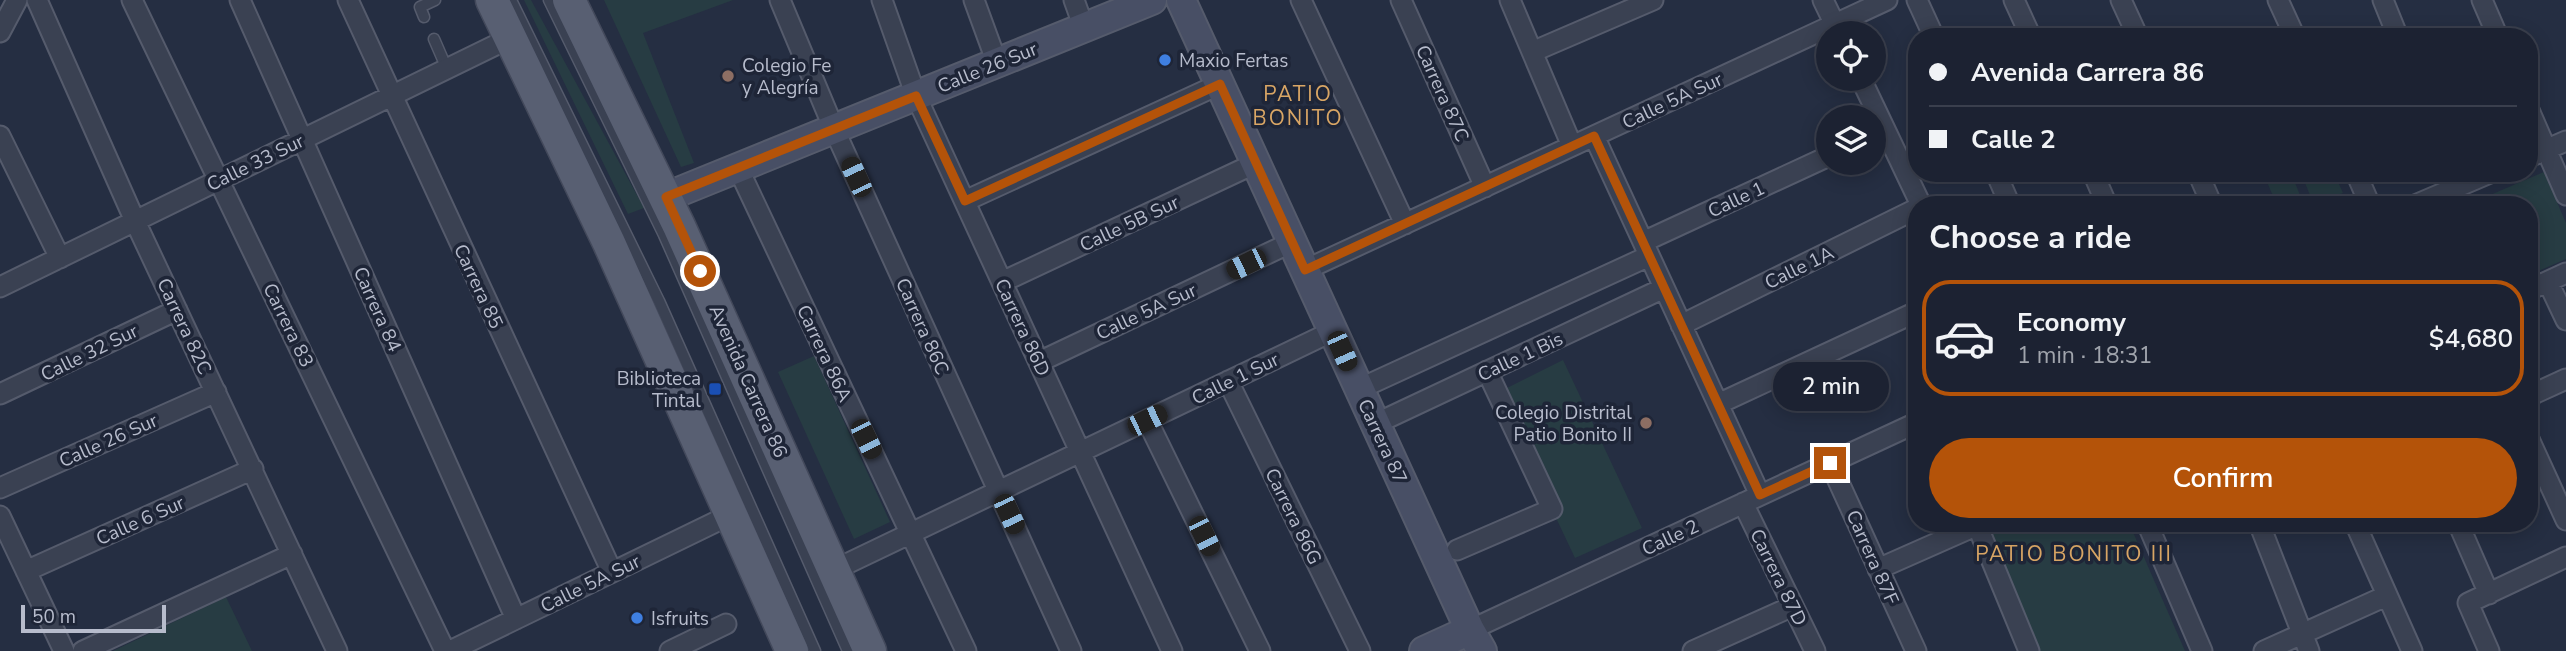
<!DOCTYPE html>
<meta charset="utf-8">
<style>
:root{--surface:#1c2232;--page:#252a3a;--text:#f1f3f6;--muted:#a0a4ac;--line:#3a3f4d;--accent:#b45309}
body{margin:0;font-family:"Nunito Sans",sans-serif;background:var(--page);color:var(--text);height:100vh;display:flex;flex-direction:column;font-size:26px;white-space:nowrap}
*{box-sizing:border-box;margin:0}
p{font-size:23px;color:var(--muted)}
.icon{flex:none;width:38px;height:38px;fill:none;stroke:currentColor;stroke-width:2;stroke-linecap:round;stroke-linejoin:round}
.map{position:relative;flex:1;overflow:hidden}
.details{position:absolute;left:1908px;top:196px;width:630px;height:336px;display:flex;flex-direction:column;background:var(--surface);border-radius:28px;box-shadow:0 4px 18px #0003,0 0 0 2px var(--line)}
.details>*{flex:none}
.banner{position:absolute;left:1908px;top:28px;width:630px;height:154px;border-radius:28px;box-shadow:0 4px 18px #0003,0 0 0 2px var(--line);display:grid;align-content:center;height:154px;padding:0 21px;background:var(--surface)}
.controls{position:absolute;left:1816px;top:21px;display:grid;gap:14px}
.controls a{display:grid;place-items:center;width:70px;height:70px;border-radius:50%;background:var(--surface);box-shadow:0 4px 18px #0003,0 0 0 2px var(--line);font-size:35px}
.scale{position:absolute;left:21px;bottom:18px;width:145px;box-sizing:border-box;padding-left:7px;border:4px solid #b7bccc;border-top:0;font-size:19px;line-height:24px;white-space:nowrap;color:#b7bccc;-webkit-text-stroke:5px #1e2537;paint-order:stroke}
.end{position:absolute;width:32px;height:32px;margin:-16px;border:9px solid #b45309;background:#fff;box-shadow:0 0 0 4px #fff}
.from{border-radius:50%}
.bubble{position:absolute;height:49px;border-radius:24px;background:var(--surface);box-shadow:0 4px 18px #0003,0 0 0 2px var(--line);font-size:23px;font-weight:600;line-height:49px;text-align:center}
.car{position:absolute;width:21px;height:42px;margin:-21px -10px;border-radius:9px;box-shadow:0 0 5px 2px #0007;background:linear-gradient(#222 24%,#8ab4d8 0 40%,#222 0 76%,#8ab4d8 0 86%,#222 0)}
.banner b{display:flex;align-items:center;gap:24px;height:66px;font-size:26px}
.banner b+b{border-top:2px solid var(--line)}
.banner i{width:18px;height:18px;background:var(--text)}
ul{padding:0;list-style:none}
li{display:flex;align-items:center;gap:21px;height:116px;margin:0 14px 10px;padding:0 7px;border:4px solid var(--line);border-radius:28px}
li div{flex:1}
li b{display:block;font-size:26px}
li em{font-style:normal;font-weight:600}
li.current{border-color:var(--accent)}
li>.icon{width:63px;height:63px;stroke-width:1.5}
h2{padding:0 21px;font-size:32px;line-height:84px}
.button{display:flex;gap:14px;margin-top:auto;padding:14px 21px}
.button a{flex:1;height:80px;border-radius:42px;background:var(--accent);color:#fff;font-size:28px;font-weight:600;line-height:80px;text-align:center}
.map>svg:first-child{display:block}
.green{fill:#273c43}
.lines{fill:none;stroke-linecap:round;stroke-linejoin:round}
.lane-casing{stroke:#555b6c;stroke-width:13}
.street-casing{stroke:#555b6c;stroke-width:23}
.secondary-casing{stroke:#555b6c;stroke-width:32}
.primary-casing{stroke:#43495b;stroke-width:35}
.lane{stroke:#3a4152;stroke-width:10}
.street{stroke:#3a4152;stroke-width:19}
.secondary{stroke:#484f65;stroke-width:28}
.primary{stroke:#585f72;stroke-width:32}
.route{stroke:#b45309;stroke-width:9}
.shop-dot{fill:#3f7fe0;stroke:#1e2537;stroke-width:2.5}
.education-dot{fill:#8d6e63;stroke:#1e2537;stroke-width:2.5}
.transit-dot{fill:#1a4fb4;stroke:#1e2537;stroke-width:2.5}
.labels{text-anchor:middle;stroke-width:7;stroke-linejoin:round;paint-order:stroke}
.poi-label{font-size:19px;fill:#b7bccc;stroke:#1e2537;text-anchor:start}
.street-label{font-size:19px;fill:#b7bccc;stroke:#1e2537}
.neighbourhood-label{font-size:21px;letter-spacing:2px;fill:#d9a665;stroke:#1e2537}
</style>
<div class="map">
<svg width="2566" height="651" viewBox="0 0 2566 651">
<rect width="100%" height="100%" fill="#252e42"/>
<!-- green -->
<path class="green" d="M 524,0 L 531,0 L 644,208 L 628,214 Z
M 604,0 L 733,0 L 643,33 L 694,163 L 681,167 Z
M 2544,172 L 2566,223 L 2566,259 L 2529,275 L 2529,205 L 2467,205 Z
M 2263,173 L 2291,173 L 2304,205 L 2277,205 Z
M 2301,173 L 2334,173 L 2343,193 L 2314,205 Z
M 814,356 L 890,522 L 854,539 L 778,372 Z
M 1563,360 L 1642,528 L 1575,558 L 1497,393 Z
M 2008,523 L 2129,523 L 2185,651 L 2036,651 L 1985,534 Z
M 226,597 L 252,651 L 113,651 Z"/>
<g class="lines">
<!-- lane casing -->
<g class="lane-casing">
<path id="lane" d="M 511,0 L 659,301 L 815,651
M 549,0 L 664,235 L 848,651
M 424,17 L 420,7 L 435,0
M 434,39 L 447,69"/>
</g>
<!-- street casing -->
<g class="street-casing">
<path id="street" d="M 37,0 L 135,221 L 337,651
M 132,0 L 445,651
M 240,0 L 516,619
M 348,0 L 612,572
M 780,0 L 834,129 L 1071,651
M 882,0 L 916,96 L 1172,651
M 974,0 L 997,63
M 1074,0 L 1084,28
M 1301,0 L 1405,224
M 1401,0 L 1485,187
M 1510,0 L 1572,146
M 1823,0 L 1839,33
M 1917,0 L 1934,37
M 2014,0 L 2031,37
M 2121,0 L 2138,37
M 2278,0 L 2295,37
M 2383,0 L 2398,37
M 2482,0 L 2498,37
M 0,32 L 17,0
M 1532,52 L 1653,0
M 1861,79 L 1921,205
M 2529,110 L 2566,195
M 0,136 L 60,258
M 1594,136 L 1760,495
M 2529,157 L 2566,141
M 738,168 L 966,651
M 1996,173 L 2010,205
M 2093,173 L 2107,205
M 2198,173 L 2212,205
M 2356,173 L 2370,205
M 965,201 L 1220,84
M 2415,205 L 2490,173
M 1643,242 L 1829,156
M 1305,270 L 1887,0
M 1002,282 L 1256,163
M 2548,282 L 2566,320
M 0,287 L 510,38
M 2529,290 L 2566,273
M 1681,325 L 1916,209
M 1039,362 L 1292,242
M 1228,381 L 1360,651
M 1359,389 L 1649,256
M 0,394 L 177,310
M 2529,396 L 2566,379
M 1718,404 L 1916,312
M 1147,420 L 1260,651
M 1375,424 L 1664,288
M 2529,439 L 2566,520
M 1830,463 L 1916,651
M 0,488 L 216,392
M 1743,503 L 1815,651
M 0,516 L 64,651
M 2147,523 L 2202,651
M 2259,523 L 2309,651
M 2355,523 L 2412,651
M 2458,523 L 2489,594
M 1977,525 L 2029,651
M 1457,550 L 1552,509 L 1487,371
M 1878,569 L 1982,523
M 834,570 L 1333,331
M 26,571 L 253,469
M 1470,630 L 1916,423
M 83,651 L 292,554
M 450,651 L 730,515
M 670,651 L 726,624
M 1693,651 L 1793,606
M 2264,651 L 2386,596
M 2489,651 L 2468,603 L 2566,557"/>
</g>
<!-- secondary casing -->
<g class="secondary-casing">
<path id="secondary" d="M 1181,0 L 1470,630 L 1482,651
M 666,197 L 1152,0
M 1424,651 L 1470,630"/>
</g>
<!-- primary casing -->
<g class="primary-casing">
<path id="primary" d="M 492,0 L 609,243 L 792,651
M 569,0 L 679,226 L 870,651"/>
</g>
<!-- lane -->
<use href="#lane" class="lane"/>
<!-- street -->
<use href="#street" class="street"/>
<!-- secondary -->
<use href="#secondary" class="secondary"/>
<!-- primary -->
<use href="#primary" class="primary"/>
</g>
<g class="lines">
<!-- route -->
<path class="route" d="M 700,271 L 666,197 L 916,96 L 965,201 L 1220,84 L 1305,270 L 1594,136 L 1760,495 L 1830,463"/>
</g>
<!-- markers -->
<g class="shop-dot">
<circle cx="1165" cy="60" r="7"/>
<circle cx="637" cy="618" r="7"/>
</g>
<g class="education-dot">
<circle cx="728" cy="76" r="7"/>
<circle cx="1646" cy="423" r="7"/>
</g>
<rect class="transit-dot" x="708" y="382" width="14" height="14" rx="3.5"/>
<g class="labels">
<!-- poi labels -->
<g class="poi-label">
<text x="1179" y="67">Maxio Fertas</text>
<text x="742" y="72">Colegio Fe<tspan x="742" dy="22">y Alegría</tspan></text>
<text x="701" y="385" text-anchor="end">Biblioteca<tspan x="701" dy="22">Tintal</tspan></text>
<text x="1632" y="419" text-anchor="end">Colegio Distrital<tspan x="1632" dy="22">Patio Bonito II</tspan></text>
<text x="651" y="625">Isfruits</text>
</g>
<!-- street labels -->
<g class="street-label">
<text transform="translate(987 67) rotate(-22)" y="7">Calle 26 Sur</text>
<text transform="translate(1443 93) rotate(66)" y="7">Carrera 87C</text>
<text transform="translate(1672 100) rotate(-25)" y="7">Calle 5A Sur</text>
<text transform="translate(255 162) rotate(-26)" y="7">Calle 33 Sur</text>
<text transform="translate(1736 199) rotate(-25)" y="7">Calle 1</text>
<text transform="translate(1129 223) rotate(-25)" y="7">Calle 5B Sur</text>
<text transform="translate(1799 267) rotate(-26)" y="7">Calle 1A</text>
<text transform="translate(479 286) rotate(65)" y="7">Carrera 85</text>
<text transform="translate(378 309) rotate(66)" y="7">Carrera 84</text>
<text transform="translate(1146 311) rotate(-25)" y="7">Calle 5A Sur</text>
<text transform="translate(289 325) rotate(64)" y="7">Carrera 83</text>
<text transform="translate(185 326) rotate(65)" y="7">Carrera 82C</text>
<text transform="translate(923 326) rotate(66)" y="7">Carrera 86C</text>
<text transform="translate(1023 327) rotate(65)" y="7">Carrera 86D</text>
<text transform="translate(89 352) rotate(-26)" y="7">Calle 32 Sur</text>
<text transform="translate(825 353) rotate(65)" y="7">Carrera 86A</text>
<text transform="translate(1520 356) rotate(-25)" y="7">Calle 1 Bis</text>
<text transform="translate(1235 378) rotate(-26)" y="7">Calle 1 Sur</text>
<text transform="translate(749 381) rotate(66)" y="7">Avenida Carrera 86</text>
<text transform="translate(108 440) rotate(-24)" y="7">Calle 26 Sur</text>
<text transform="translate(1383 441) rotate(65)" y="7">Carrera 87</text>
<text transform="translate(1294 516) rotate(64)" y="7">Carrera 86G</text>
<text transform="translate(140 520) rotate(-24)" y="7">Calle 6 Sur</text>
<text transform="translate(1670 537) rotate(-25)" y="7">Calle 2</text>
<text transform="translate(1873 557) rotate(66)" y="7">Carrera 87F</text>
<text transform="translate(1779 577) rotate(64)" y="7">Carrera 87D</text>
<text transform="translate(590 583) rotate(-26)" y="7">Calle 5A Sur</text>
</g>
<!-- neighbourhood labels -->
<g class="neighbourhood-label">
<text x="1298" y="101">PATIO<tspan x="1298" dy="24">BONITO</tspan></text>
<text x="2074" y="561">PATIO BONITO III</text>
</g>
</g>
</svg>
<div class="controls">
<a><svg class="icon" aria-label="locate" viewBox="0 0 24 24"><circle cx="12" cy="12" r="6"/><path d="M12 2v4M12 18v4M2 12h4M18 12h4"/></svg></a>
<a><svg class="icon" aria-label="layers" viewBox="0 0 24 24"><path d="M12 4l9 5-9 5-9-5zM3 14l9 5 9-5"/></svg></a>
</div>
<div class="scale">50 m</div>
<i class="end from" style="left:700px;top:271px"></i>
<i class="end" style="left:1830px;top:463px"></i>
<div class="bubble" style="left:1773px;top:362px;width:116px">2 min</div>
<i class="car" style="left:856px;top:177px;rotate:335deg"></i>
<i class="car" style="left:1246px;top:264px;rotate:244deg"></i>
<i class="car" style="left:1342px;top:351px;rotate:156deg"></i>
<i class="car" style="left:1147px;top:420px;rotate:64deg"></i>
<i class="car" style="left:866px;top:439px;rotate:154deg"></i>
<i class="car" style="left:1009px;top:514px;rotate:155deg"></i>
<i class="car" style="left:1204px;top:536px;rotate:154deg"></i>
<div class="banner">
<b><i class="from"></i>Avenida Carrera 86</b>
<b><i></i>Calle 2</b>
</div>
<section class="details">
<h2>Choose a ride</h2>
<ul>
<li class="current"><svg class="icon" aria-label="car" viewBox="0 0 24 24"><path d="M5 17H2v-5l4-1 3-4h7l3 4 3 1v5h-3M9 17h6M6 11h13"/><circle cx="7" cy="17" r="2"/><circle cx="17" cy="17" r="2"/></svg><div><b>Economy</b><p>1 min · 18:31</p></div><em>$4,680</em></li>
</ul>
<div class="button"><a>Confirm</a></div>
</section>
</div>
